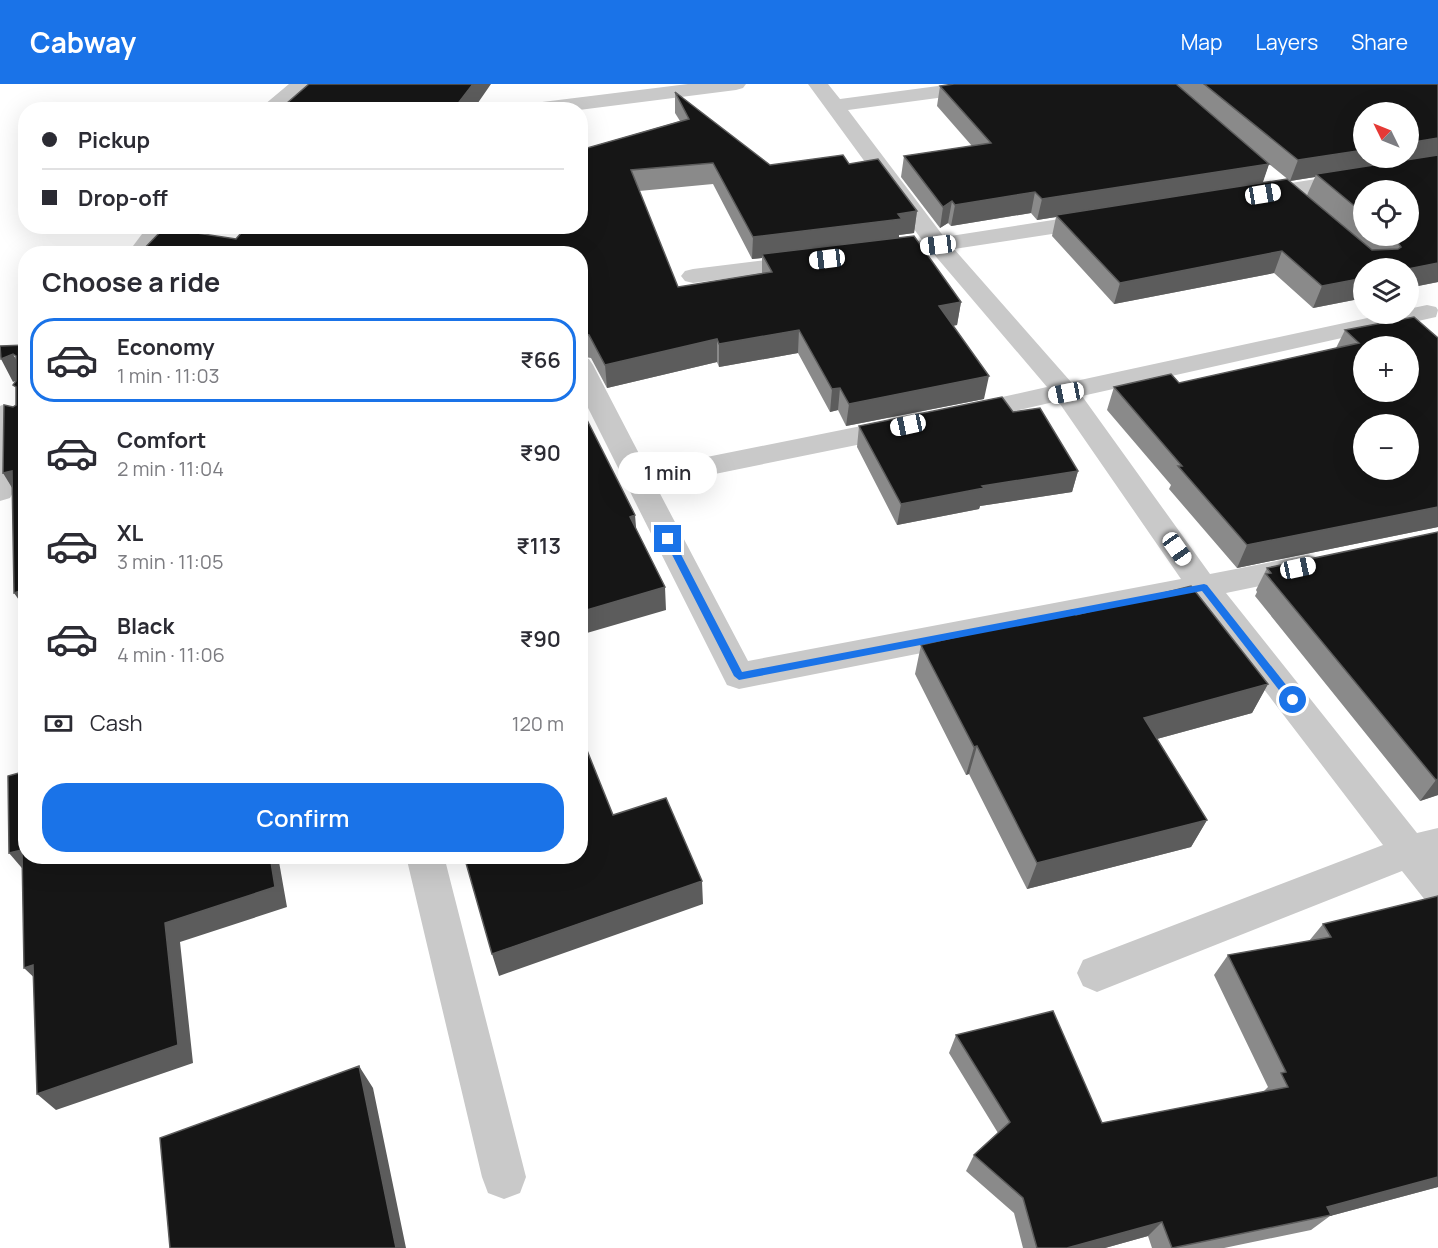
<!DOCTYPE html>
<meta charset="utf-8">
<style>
:root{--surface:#fff;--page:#f7f7f7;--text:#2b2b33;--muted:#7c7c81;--line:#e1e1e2;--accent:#1a73e8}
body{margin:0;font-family:Manrope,sans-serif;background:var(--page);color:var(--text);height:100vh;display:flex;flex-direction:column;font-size:22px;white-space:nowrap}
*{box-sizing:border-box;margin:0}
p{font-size:20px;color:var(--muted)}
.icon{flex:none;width:33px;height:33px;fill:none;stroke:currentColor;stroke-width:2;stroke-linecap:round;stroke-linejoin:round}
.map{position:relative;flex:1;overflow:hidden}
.details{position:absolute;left:18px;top:162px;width:570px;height:618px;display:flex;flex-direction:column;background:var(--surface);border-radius:24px;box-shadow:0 6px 24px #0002}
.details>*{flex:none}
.hud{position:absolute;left:18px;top:18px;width:570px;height:132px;border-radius:24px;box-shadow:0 6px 24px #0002;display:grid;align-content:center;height:132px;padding:0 24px;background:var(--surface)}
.needle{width:39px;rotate:313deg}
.controls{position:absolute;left:1353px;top:18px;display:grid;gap:12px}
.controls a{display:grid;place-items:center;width:66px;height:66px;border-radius:50%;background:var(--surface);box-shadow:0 6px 24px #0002;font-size:30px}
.end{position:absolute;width:27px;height:27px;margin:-14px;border:8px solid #1a73e8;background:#fff;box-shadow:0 0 0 3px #fff}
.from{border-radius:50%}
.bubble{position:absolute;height:42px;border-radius:21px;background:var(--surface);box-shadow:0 6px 24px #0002;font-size:20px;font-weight:600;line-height:42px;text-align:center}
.car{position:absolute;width:18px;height:36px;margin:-18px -9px;border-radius:8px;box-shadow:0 0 4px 2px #0007;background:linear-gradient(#fff 24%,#345 0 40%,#fff 0 76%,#345 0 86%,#fff 0)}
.hud b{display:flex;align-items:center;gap:21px;height:57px;font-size:22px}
.hud b+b{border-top:2px solid var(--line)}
.hud i{width:15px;height:15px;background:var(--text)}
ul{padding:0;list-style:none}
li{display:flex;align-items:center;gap:18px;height:84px;margin:0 12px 9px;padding:0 12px;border:3px solid transparent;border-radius:24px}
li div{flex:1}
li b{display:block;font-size:22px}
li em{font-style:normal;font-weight:600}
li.current{border-color:var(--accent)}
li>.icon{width:54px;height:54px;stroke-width:1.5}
h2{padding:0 24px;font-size:27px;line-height:72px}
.pay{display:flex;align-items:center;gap:15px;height:66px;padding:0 24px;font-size:22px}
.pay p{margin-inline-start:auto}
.action{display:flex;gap:12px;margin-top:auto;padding:12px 24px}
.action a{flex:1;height:69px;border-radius:24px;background:var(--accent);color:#fff;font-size:24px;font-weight:600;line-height:69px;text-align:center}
header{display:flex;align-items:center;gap:36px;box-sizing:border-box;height:84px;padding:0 30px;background:var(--accent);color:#fff}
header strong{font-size:28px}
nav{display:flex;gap:33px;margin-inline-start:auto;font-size:21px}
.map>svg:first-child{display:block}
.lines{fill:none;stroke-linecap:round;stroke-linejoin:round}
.minor{fill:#c9c9c9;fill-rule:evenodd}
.wall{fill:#8a8a8a;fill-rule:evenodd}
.shaded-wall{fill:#5c5c5c}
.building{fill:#161616;stroke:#5c5c5c;stroke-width:1.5;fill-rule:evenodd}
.route{fill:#1a73e8}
</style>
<header>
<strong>Cabway</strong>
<nav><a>Map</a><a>Layers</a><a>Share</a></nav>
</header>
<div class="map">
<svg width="1438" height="1164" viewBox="0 0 1438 1164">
<rect width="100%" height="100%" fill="#fff"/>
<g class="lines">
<!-- minor -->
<path class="minor" d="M 289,0 L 311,0 L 281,26 L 258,26 Z
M 688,0 L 746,0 L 743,4 L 736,6 L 579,26 L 516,26 L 519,22 L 526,20 Z
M 808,0 L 828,0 L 840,15 L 953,0 L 1007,0 L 1004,4 L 997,6 L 848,26 L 944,153 L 1098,129 L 1106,131 L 1109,136 L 1106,141 L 1098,143 L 954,165 L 1071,298 L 1386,230 L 1408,230 L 1408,225 L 1427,221 L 1436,223 L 1438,226 L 1436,233 L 1082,312 L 1210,490 L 1308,471 L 1319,474 L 1323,482 L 1319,490 L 1226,509 L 1417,749 L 1438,744 L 1438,821 L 1425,816 L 1402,787 L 1097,908 L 1083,902 L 1077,889 L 1083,876 L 1383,761 L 1195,515 L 739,605 L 727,601 L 580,308 L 580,273 L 589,275 L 593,281 L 647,385 L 901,334 L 911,337 L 915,343 L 911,349 L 901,352 L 656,402 L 748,577 L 1181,495 L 1058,317 L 963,339 L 953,336 L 949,330 L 953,324 L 1047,303 L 932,168 L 921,170 L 913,168 L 909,163 L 913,158 L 922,156 Z
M 1438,76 L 1438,88 L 1253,119 L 1245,117 L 1242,112 L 1245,107 L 1253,105 Z
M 148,142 L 172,142 L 151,170 L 127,170 Z
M 807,171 L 815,173 L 819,178 L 815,183 L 693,199 L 685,197 L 681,192 L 685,187 L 693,185 Z
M 2,321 L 26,326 L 26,344 L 15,341 L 14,407 L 10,414 L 0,417 L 0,322 Z
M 406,772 L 444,772 L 526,1093 L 520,1109 L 504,1115 L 488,1109 L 482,1093 Z"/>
</g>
<!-- wall -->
<path class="wall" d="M 954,0 L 1438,0 L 1438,198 L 1408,204 L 1408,184 L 1364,184 L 1364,214 L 1313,224 L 1274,189 L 1114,220 L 1052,152 L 1056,133 L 1037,136 L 1031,129 L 951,142 L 948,139 L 940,144 L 901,93 L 904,72 L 972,62 L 937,22 L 940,2 ZM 1269,80 L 1290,97 L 1315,93 L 1307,111 L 1262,99 ZM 1364,106 L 1408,152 L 1364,152 Z
M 675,8 L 770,81 L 849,80 L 917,127 L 914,149 L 899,151 L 899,153 L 961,218 L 957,241 L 953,242 L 984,315 L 846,342 L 838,326 L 830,328 L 798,269 L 719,283 L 717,278 L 607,304 L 591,274 L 580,272 L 580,170 L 236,155 L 247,142 L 378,142 L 372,149 L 380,149 L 580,66 L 680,37 L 675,29 ZM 713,100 L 752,175 L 762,174 L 762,189 L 678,203 L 639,107 Z
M 1345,246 L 1438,254 L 1438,443 L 1237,484 L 1169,405 L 1171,401 L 1107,326 L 1114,303 L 1179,299 L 1336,264 Z
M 1013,328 L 1078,387 L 1072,408 L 980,422 L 979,425 L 897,441 L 857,363 L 859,342 Z
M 1438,448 L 1438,711 L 1420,717 L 1255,512 L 1257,508 L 1256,506 L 1267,484 Z
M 1076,531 L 1268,600 L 1252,629 L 1157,655 L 1207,736 L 1191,763 L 1027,805 L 969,690 L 966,691 L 915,590 L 921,561 Z
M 1438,812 L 1438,1103 L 1330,1132 L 1311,1146 L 1224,1164 L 1152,1164 L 1148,1152 L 1105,1164 L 1023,1164 L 1014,1129 L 966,1087 L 974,1071 L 998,1049 L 949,969 L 956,951 L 1102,1039 L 1265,1008 L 1264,1007 L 1268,1003 L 1214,891 L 1228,871 L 1309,857 L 1323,840 Z"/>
<!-- shaded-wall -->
<path class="shaded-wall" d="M 473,0 L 491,0 L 473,26 L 453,26 Z
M 1438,54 L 1438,73 L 1316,90 L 1315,93 L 1290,97 L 1298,76 L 1364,66 L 1364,74 L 1408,74 L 1408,59 Z
M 1269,80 L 1262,101 L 1056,131 L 1056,133 L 1037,136 L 1042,115 Z
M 1035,108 L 1031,129 L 951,142 L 955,121 Z
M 952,117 L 948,139 L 940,144 L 943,123 Z
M 917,127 L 914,149 L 899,151 L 899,157 L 762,170 L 762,174 L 752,175 L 753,153 Z
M 355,142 L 378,142 L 357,169 L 352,146 Z
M 1282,167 L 1274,189 L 1114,220 L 1120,199 Z
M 1438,179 L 1438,198 L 1408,204 L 1408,185 Z
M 1364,194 L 1364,214 L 1313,224 L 1322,202 Z
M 961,218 L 957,241 L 935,244 L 939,222 Z
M 799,246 L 798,269 L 719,283 L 719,260 Z
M 717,255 L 717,278 L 607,304 L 605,281 Z
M 13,270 L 26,293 L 13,298 L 1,275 Z
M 989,292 L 984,315 L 846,342 L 849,320 Z
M 840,304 L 838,326 L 830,328 L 832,305 Z
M 12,387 L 17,412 L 3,389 Z
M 1078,387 L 1072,408 L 980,422 L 979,425 L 897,441 L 901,420 L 982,402 Z
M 1438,423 L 1438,443 L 1237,484 L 1247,461 Z
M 635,431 L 637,454 L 630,433 Z
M 665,503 L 666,526 L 580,551 L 580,528 Z
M 23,506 L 26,526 L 14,509 Z
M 1268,600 L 1252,629 L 1131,662 L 1144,634 Z
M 977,662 L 969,690 L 966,691 L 974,663 Z
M 1438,695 L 1438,711 L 1420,717 L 1436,696 Z
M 1207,736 L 1191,763 L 1027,805 L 1037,779 Z
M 22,766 L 27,790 L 9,769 Z
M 270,772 L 278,772 L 287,823 L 180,858 L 193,979 L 56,1026 L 37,1010 L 165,839 Z
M 702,797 L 703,820 L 499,892 L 492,870 Z
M 33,881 L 43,902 L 24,884 Z
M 359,982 L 373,1004 L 406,1164 L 396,1164 Z
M 1438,1093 L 1438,1103 L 1330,1132 L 1327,1123 Z
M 1162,1138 L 1148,1152 L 1105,1164 L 1067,1164 Z"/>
<!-- building -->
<path class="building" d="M 309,0 L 473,0 L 453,26 L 279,26 Z
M 954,0 L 1176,0 L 1269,80 L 1042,115 L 1035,108 L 955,121 L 952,117 L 943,123 L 904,72 L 991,59 L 940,2 Z
M 1204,0 L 1438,0 L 1438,54 L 1408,59 L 1408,28 L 1364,28 L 1364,66 L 1298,76 Z
M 675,8 L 770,81 L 843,71 L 849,80 L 878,75 L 917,127 L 898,130 L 902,135 L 753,153 L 713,79 L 631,86 L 678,203 L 772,188 L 762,170 L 914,152 L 961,218 L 939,222 L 989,292 L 849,320 L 840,304 L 832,305 L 799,246 L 719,260 L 717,255 L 605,281 L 589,251 L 580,249 L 580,170 L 139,170 L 164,144 L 236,155 L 247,142 L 355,142 L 352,146 L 352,149 L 380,149 L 385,142 L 580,142 L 580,66 L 689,35 Z
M 1438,71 L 1438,179 L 1408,185 L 1364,184 L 1364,194 L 1322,202 L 1282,167 L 1120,199 L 1056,131 L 1287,95 L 1372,166 L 1398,165 L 1401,163 L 1396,156 L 1390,152 L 1408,152 L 1408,106 L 1364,106 L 1364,130 L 1316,90 Z
M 1414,233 L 1438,254 L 1438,423 L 1247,461 L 1178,382 L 1182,382 L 1114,303 L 1171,290 L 1179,299 L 1359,259 L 1345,246 ZM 1364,262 L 1408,262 L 1408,308 L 1364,308 ZM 1364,340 L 1408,340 L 1408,386 L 1364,386 Z
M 26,261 L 26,636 L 23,506 L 14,509 L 12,387 L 3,389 L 4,321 L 13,323 L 16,321 L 16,303 L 13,301 L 16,297 L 16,272 L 13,270 L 1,275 L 0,262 Z
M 1002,313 L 1013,328 L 1040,324 L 1078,387 L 982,402 L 984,404 L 901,420 L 859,342 Z
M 580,322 L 635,431 L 630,433 L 665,503 L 580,528 Z
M 1438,448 L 1438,695 L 1436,696 L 1266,490 L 1271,489 L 1267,484 Z
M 1191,502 L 1268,600 L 1144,634 L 1207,736 L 1037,779 L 977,662 L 974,663 L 921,561 L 1073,526 L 1076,531 Z
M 580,649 L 613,731 L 666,714 L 702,797 L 492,870 L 464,772 L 580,772 Z
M 26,687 L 26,772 L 270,772 L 275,803 L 165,839 L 178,961 L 37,1010 L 33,881 L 24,884 L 22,766 L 9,769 L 8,692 Z
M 1438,812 L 1438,1093 L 1327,1123 L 1331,1131 L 1172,1164 L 1162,1138 L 1067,1164 L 1037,1164 L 1023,1114 L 974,1071 L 1010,1038 L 956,951 L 1053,927 L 1102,1039 L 1288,1003 L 1281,989 L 1286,988 L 1228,871 L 1331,853 L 1323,840 Z
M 359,982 L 396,1164 L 170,1164 L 160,1054 Z"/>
<!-- route -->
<path class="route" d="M 668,452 L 673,455 L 742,588 L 1204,500 L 1207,501 L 1298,616 L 1293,620 L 1289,619 L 1202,507 L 739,596 L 734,592 L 664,455 Z"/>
</svg>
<div class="controls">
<a><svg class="needle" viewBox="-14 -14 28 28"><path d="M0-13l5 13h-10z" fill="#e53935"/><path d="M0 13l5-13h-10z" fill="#7c7c81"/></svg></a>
<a><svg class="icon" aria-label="locate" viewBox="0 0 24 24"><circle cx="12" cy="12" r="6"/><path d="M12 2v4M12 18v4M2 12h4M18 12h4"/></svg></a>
<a><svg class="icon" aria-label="layers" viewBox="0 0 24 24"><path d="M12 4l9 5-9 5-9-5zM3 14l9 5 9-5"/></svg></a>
<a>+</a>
<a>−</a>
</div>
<i class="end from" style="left:1293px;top:616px"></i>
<i class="end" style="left:668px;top:455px"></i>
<div class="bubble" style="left:618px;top:368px;width:99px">1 min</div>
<i class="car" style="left:1263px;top:110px;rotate:81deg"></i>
<i class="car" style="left:938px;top:161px;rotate:263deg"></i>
<i class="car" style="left:827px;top:175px;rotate:263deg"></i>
<i class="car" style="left:1066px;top:309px;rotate:259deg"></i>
<i class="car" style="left:908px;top:341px;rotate:258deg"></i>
<i class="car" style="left:1177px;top:465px;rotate:145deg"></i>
<i class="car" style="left:1298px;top:484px;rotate:78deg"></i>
<div class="hud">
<b><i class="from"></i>Pickup</b>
<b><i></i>Drop-off</b>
</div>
<section class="details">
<h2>Choose a ride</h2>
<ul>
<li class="current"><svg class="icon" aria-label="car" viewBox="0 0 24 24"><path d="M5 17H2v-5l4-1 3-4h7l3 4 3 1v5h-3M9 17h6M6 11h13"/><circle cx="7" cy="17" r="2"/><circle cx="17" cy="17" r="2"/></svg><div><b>Economy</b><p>1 min · 11:03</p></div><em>₹66</em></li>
<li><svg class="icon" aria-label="car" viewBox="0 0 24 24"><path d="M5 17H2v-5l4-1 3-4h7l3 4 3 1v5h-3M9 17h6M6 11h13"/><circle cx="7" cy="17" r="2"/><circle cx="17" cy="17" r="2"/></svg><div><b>Comfort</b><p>2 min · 11:04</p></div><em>₹90</em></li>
<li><svg class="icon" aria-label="car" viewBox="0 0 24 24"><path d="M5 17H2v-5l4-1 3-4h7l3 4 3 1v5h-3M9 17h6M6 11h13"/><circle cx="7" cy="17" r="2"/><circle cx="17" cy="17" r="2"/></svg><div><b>XL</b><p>3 min · 11:05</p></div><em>₹113</em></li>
<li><svg class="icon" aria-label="car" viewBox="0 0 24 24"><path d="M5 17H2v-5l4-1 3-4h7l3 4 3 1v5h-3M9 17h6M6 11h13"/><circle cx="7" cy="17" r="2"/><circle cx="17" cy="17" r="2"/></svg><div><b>Black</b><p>4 min · 11:06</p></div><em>₹90</em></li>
</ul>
<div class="pay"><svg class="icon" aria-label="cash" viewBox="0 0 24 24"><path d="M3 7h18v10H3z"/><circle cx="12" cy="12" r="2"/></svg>Cash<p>120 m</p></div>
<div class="action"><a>Confirm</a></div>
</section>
</div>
